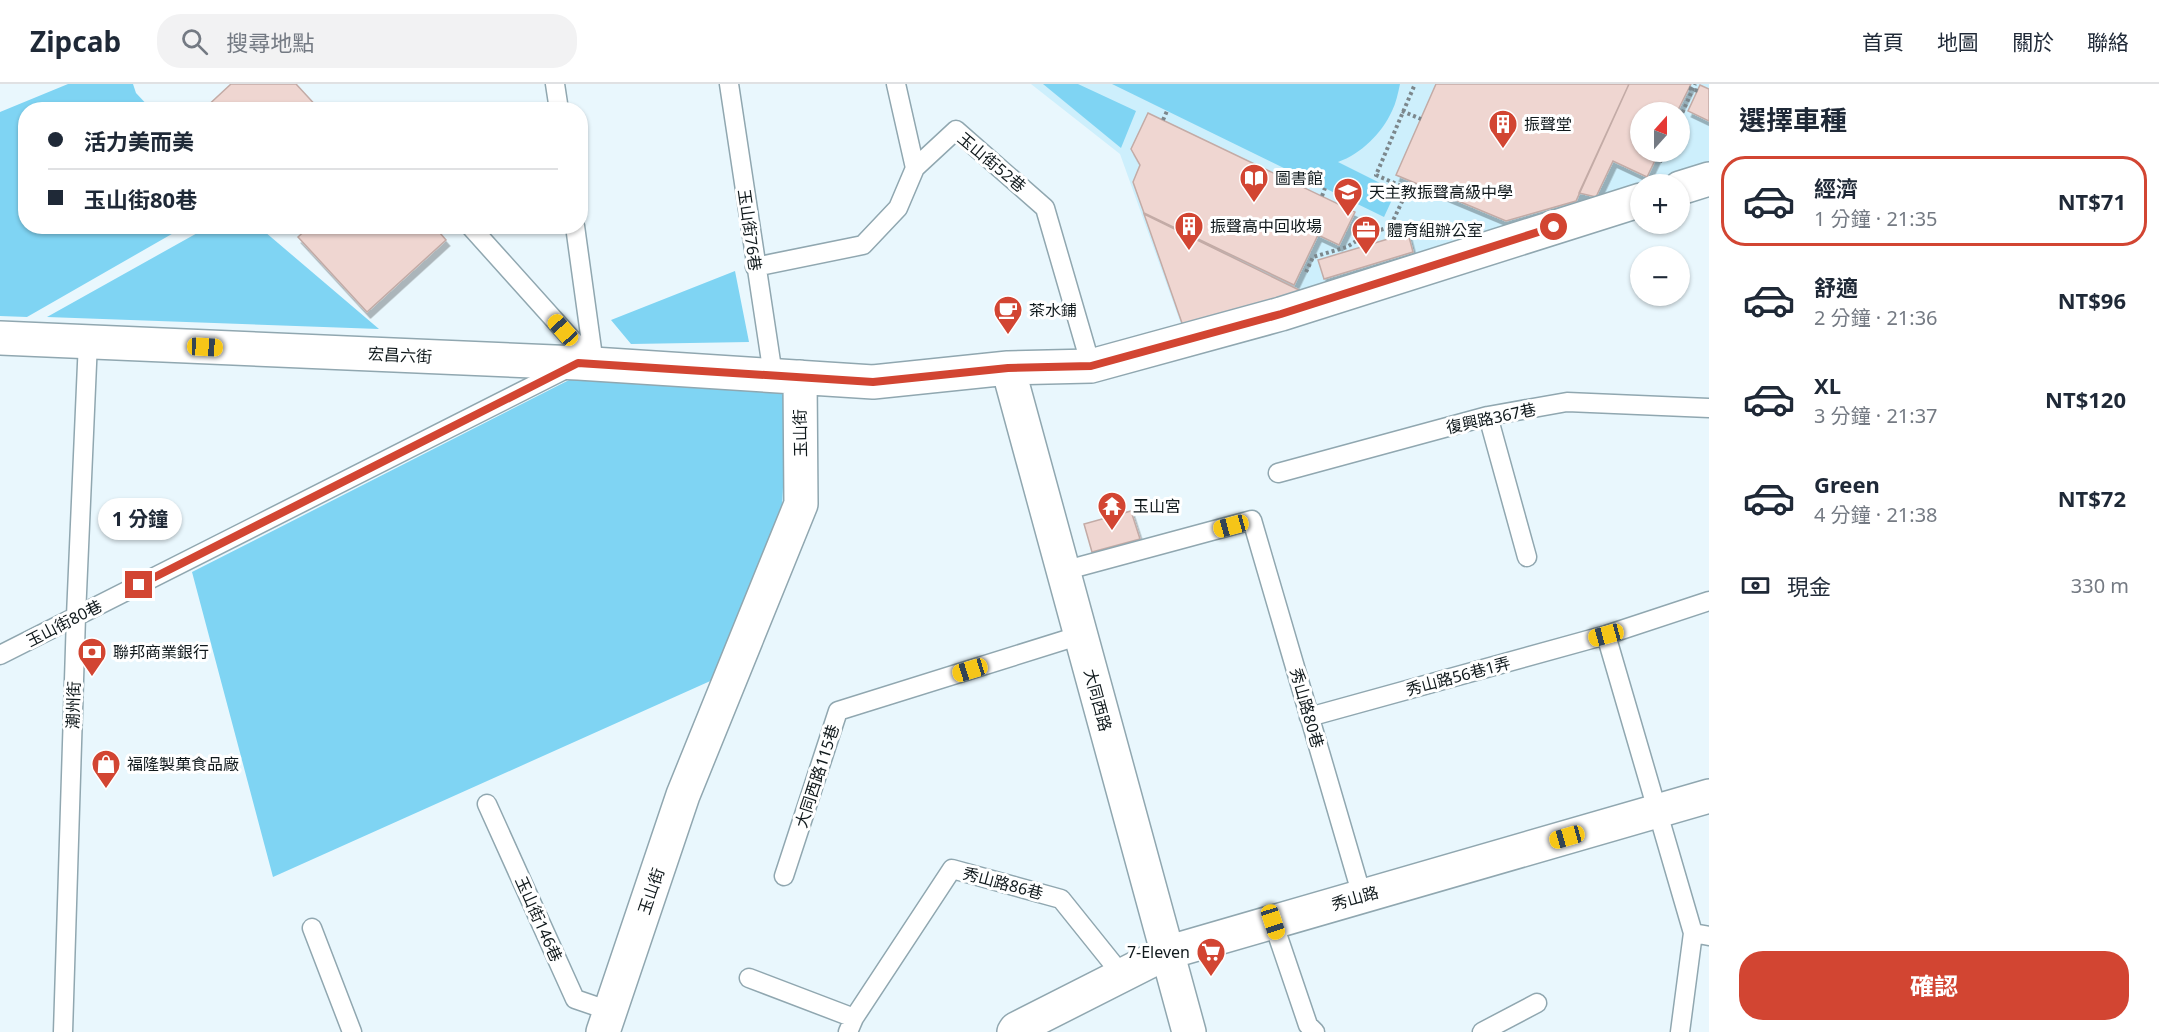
<!DOCTYPE html>
<html lang="zh-TW">
<meta charset="utf-8">
<style>
:root{--surface:#fff;--page:#f2f2f3;--text:#1f2937;--muted:#747a83;--line:#e0e1e3;--accent:#d24532}
body{margin:0;font-family:"Noto Sans","Noto Sans TC",sans-serif;background:var(--page);color:var(--text);height:100vh;display:flex;flex-direction:column;font-size:22px;white-space:nowrap}
*{box-sizing:border-box;margin:0}
p{font-size:20px;color:var(--muted)}
.icon{flex:none;width:33px;height:33px;fill:none;stroke:currentColor;stroke-width:2;stroke-linecap:round;stroke-linejoin:round}
.map{position:relative;flex:1;overflow:hidden}
.panel{display:flex;flex-direction:column;background:var(--surface);width:450px}
.panel>*{flex:none}
.hud{position:absolute;left:18px;top:18px;width:570px;height:132px;border-radius:24px;box-shadow:0 2px 4px #0004;display:grid;align-content:center;height:132px;padding:0 30px;background:var(--surface)}
.needle{width:39px;rotate:21deg}
.fabs{position:absolute;left:1630px;top:18px;display:grid;gap:12px}
.fabs a{display:grid;place-items:center;width:60px;height:60px;border-radius:50%;background:var(--surface);box-shadow:0 2px 4px #0004;font-size:30px}
.end{position:absolute;width:27px;height:27px;margin:-14px;border:8px solid #d24532;background:#fff;box-shadow:0 0 0 3px #fff}
.from{border-radius:50%}
.bubble{position:absolute;height:42px;border-radius:21px;background:var(--surface);box-shadow:0 2px 4px #0004;font-size:20px;font-weight:700;line-height:42px;text-align:center}
.car{position:absolute;width:18px;height:36px;margin:-18px -9px;border-radius:8px;box-shadow:0 0 4px 2px #0007;background:linear-gradient(#f5c518 24%,#345 0 40%,#f5c518 0 76%,#345 0 86%,#f5c518 0)}
.hud b{display:flex;align-items:center;gap:21px;height:57px;font-size:22px}
.hud b+b{border-top:2px solid var(--line)}
.hud i{width:15px;height:15px;background:var(--text)}
ul{padding:0;list-style:none}
li{display:flex;align-items:center;gap:18px;height:90px;margin:0 12px 9px;padding:0 18px;border:3px solid transparent;border-radius:24px}
li div{flex:1}
li b{display:block;font-size:22px}
li em{font-style:normal;font-weight:700}
li.active{border-color:var(--accent)}
li>.icon{width:54px;height:54px;stroke-width:1.5}
h2{padding:0 30px;font-size:27px;line-height:72px}
.pay{display:flex;align-items:center;gap:15px;height:66px;padding:0 30px;font-size:22px}
.pay p{margin-inline-start:auto}
.primary-button{display:flex;gap:12px;margin-top:auto;padding:12px 30px}
.primary-button a{flex:1;height:69px;border-radius:24px;background:var(--accent);color:#fff;font-size:24px;font-weight:700;line-height:69px;text-align:center}
header{display:flex;align-items:center;gap:36px;box-sizing:border-box;height:84px;padding:0 30px;background:var(--surface);border-bottom:2px solid var(--line)}
header strong{font-size:28px}
nav{display:flex;gap:33px;margin-inline-start:auto;font-size:21px}
.search{width:420px;height:54px;background:var(--page);display:flex;align-items:center;gap:15px;box-sizing:border-box;padding:0 21px;border-radius:24px;color:var(--muted);font-size:22px}
main{display:flex;flex:1;min-height:0}
.map>svg:first-child{display:block}
.built{fill:#cdeffc;fill-rule:evenodd}
.green{fill:#7fd4f3}
.building{fill:#efd6d1;stroke:#c3aba6;stroke-width:1.5;filter:url(#shadow)}
.lines{fill:none;stroke-linecap:round;stroke-linejoin:round}
.lane-casing{stroke:#90a7b0;stroke-width:21}
.street-casing{stroke:#90a7b0;stroke-width:36}
.path{stroke:#7c878c;stroke-width:4;stroke-dasharray:3 3;stroke-linecap:butt}
.lane{stroke:#fff;stroke-width:18}
.street{stroke:#fff;stroke-width:33}
.path-bridge{stroke:#7c878c;stroke-width:4;stroke-dasharray:3 3;stroke-linecap:butt}
.route{stroke:#d24532;stroke-width:8}
.labels{text-anchor:middle;stroke-width:6;stroke-linejoin:round;paint-order:stroke}
.poi-label{font-size:16px;fill:#10191c;stroke:#fff;text-anchor:start}
.street-label{font-size:16px;fill:#10191c;stroke:#fff}
</style>
<header>
<strong>Zipcab</strong>
<div class="search"><svg class="icon" aria-label="search" viewBox="0 0 24 24"><circle cx="10" cy="10" r="6"/><path d="M15 15l6 6"/></svg>搜尋地點</div>
<nav><a>首頁</a><a>地圖</a><a>關於</a><a>聯絡</a></nav>
</header>
<main>
<div class="map">
<svg width="1709" height="948" viewBox="0 0 1709 948">
<defs>
<filter id="shadow"><feDropShadow dx="3.5" dy="6" stdDeviation="0" flood-color="#0004"/></filter>
</defs>
<rect width="100%" height="100%" fill="#e9f7fd"/>
<!-- built -->
<path class="built" d="M 1031,0 L 1709,0 L 1709,84 L 1656,100 L 1641,100 L 1641,105 L 1182,243 L 1120,70 ZM 1641,28 L 1680,28 L 1680,68 L 1641,68 Z"/>
<!-- green -->
<path class="green" d="M 68,0 L 133,0 L 136,9 L 151,25 L 26,26 L 26,142 L 184,143 L 27,233 L 0,232 L 0,28 Z
M 1043,0 L 1078,0 L 1136,27 L 1121,64 Z
M 1112,0 L 1400,0 C 1398,9 1396,19 1392,27 C 1382,49 1361,70 1338,78 L 1396,107 L 1384,133 Z
M 258,142 L 379,245 L 47,233 L 208,143 Z
M 735,187 L 749,258 L 631,260 L 611,236 Z
M 575,293 L 787,309 L 782,427 L 717,594 L 273,793 L 192,488 Z"/>
<!-- building -->
<path class="building" d="M 231,0 L 296,0 L 320,26 L 203,26 Z
M 1436,0 L 1629,0 L 1576,117 L 1506,137 L 1396,91 Z
M 1629,0 L 1691,0 L 1677,28 L 1641,28 L 1641,68 L 1659,68 L 1647,93 L 1613,77 L 1596,113 L 1579,109 Z
M 1700,1 L 1709,5 L 1709,37 L 1688,27 Z
M 1148,29 L 1355,128 L 1339,161 L 1318,151 L 1294,201 L 1144,129 L 1133,98 L 1140,81 L 1131,65 Z
M 1144,130 L 1297,205 L 1302,207 L 1183,242 Z
M 310,142 L 434,142 L 446,156 L 367,228 L 298,153 Z
M 1408,149 L 1413,168 L 1324,195 L 1318,176 Z
M 1131,427 L 1140,455 L 1092,468 L 1084,440 Z"/>
<g class="lines">
<!-- lane casing -->
<g class="lane-casing">
<path id="lane" d="M 555,0 L 559,26
M 729,0 L 773,291
M 896,0 L 915,84
M 470,142 L 594,280
M 575,142 L 594,280
M 755,183 L 863,161 L 898,124 L 915,84 L 956,46 L 1045,124 L 1091,282
M 1488,332 L 1527,473
M 1278,389 L 1488,332 L 1567,318 L 1709,324
M 1063,487 L 1252,436 L 1362,812
M 1606,551 L 1693,849 L 1709,852
M 0,571 L 568,284
M 1309,633 L 1606,551 L 1709,517
M 487,720 L 575,915 L 610,927
M 784,792 L 838,627 L 1081,551
M 1273,838 L 1308,941 L 1315,948
M 312,844 L 352,948
M 749,894 L 854,934
M 63,948 L 76,532 L 88,257
M 848,948 L 854,934 L 952,785 L 1061,815 L 1122,891
M 1482,948 L 1537,919
M 1680,948 L 1693,849"/>
</g>
<!-- street casing -->
<g class="street-casing">
<path id="street" d="M 1680,104 L 1709,95
M 0,254 L 578,279 L 873,298 L 1008,284 L 1091,282 L 1281,230 L 1641,116
M 1008,284 L 1189,948
M 603,948 L 683,711 L 801,420 L 800,293
M 1014,948 L 1016,945 L 1166,869 L 1709,712"/>
</g>
<!-- path -->
<path class="path" d="M 1402,27 L 1421,35
M 1680,34 L 1695,0
M 1163,36 L 1167,27
M 1660,78 L 1665,68
M 1322,112 L 1325,104
M 1306,188 L 1313,173 L 1347,163 L 1367,150 L 1390,143 L 1408,105 L 1376,91 L 1415,0"/>
<!-- lane -->
<use href="#lane" class="lane"/>
<!-- street -->
<use href="#street" class="street"/>
<!-- path-bridge -->
<path class="path-bridge" d="M 1689,4 L 1698,7"/>
</g>
<g class="lines">
<!-- route -->
<path class="route" d="M 139,501 L 578,279 L 873,298 L 1008,284 L 1091,282 L 1281,230 L 1554,143"/>
</g>
<!-- icons -->
<defs>
<g id="building-pin" transform="scale(1.5)"><path d="M0 17L-7.5 6A9.5 9.5 0 1 1 7.5 6Z" fill="#d24532" stroke="#fff"/><path d="M-4-6H4V6H1V3H-1V6H-4ZM-2.5-4.3h1.7v1.8h-1.7ZM.8-4.3h1.7v1.8H.8ZM-2.5-1h1.7V.8h-1.7ZM.8-1h1.7V.8H.8Z" fill="#fff"/></g>
<g id="library-pin" transform="scale(1.5)"><path d="M0 17L-7.5 6A9.5 9.5 0 1 1 7.5 6Z" fill="#d24532" stroke="#fff"/><path d="M-6-4Q-3-5.5-.7-3.5V5Q-3 3-6 4ZM6-4Q3-5.5 .7-3.5V5Q3 3 6 4Z" fill="#fff"/></g>
<g id="school-pin" transform="scale(1.5)"><path d="M0 17L-7.5 6A9.5 9.5 0 1 1 7.5 6Z" fill="#d24532" stroke="#fff"/><path d="M0-5L7-2L0 1L-7-2ZM-4 1L0 2.5L4 1V4Q0 6-4 4Z" fill="#fff"/></g>
<g id="office-pin" transform="scale(1.5)"><path d="M0 17L-7.5 6A9.5 9.5 0 1 1 7.5 6Z" fill="#d24532" stroke="#fff"/><path d="M-6-3h4V-5.5h4V-3h4V5H-6ZM-1-4.5V-3h2v-1.5ZM-6 0V1H6V0Z" fill="#fff"/></g>
<g id="cafe-pin" transform="scale(1.5)"><path d="M0 17L-7.5 6A9.5 9.5 0 1 1 7.5 6Z" fill="#d24532" stroke="#fff"/><path d="M-5.5-4.5H6V0H3Q3 3.5 0 3.5H-2.5Q-5.5 3.5-5.5 0ZM3-3.2v2h1.7v-2ZM-6 4.5H4V6H-6Z" fill="#fff"/></g>
<g id="temple-pin" transform="scale(1.5)"><path d="M0 17L-7.5 6A9.5 9.5 0 1 1 7.5 6Z" fill="#d24532" stroke="#fff"/><path d="M0-6L5-2H3V0L6.5 2.5H4V6H1.5V3h-3V6H-4V2.5H-6.5L-3 0V-2H-5Z" fill="#fff"/></g>
<g id="bank-pin" transform="scale(1.5)"><path d="M0 17L-7.5 6A9.5 9.5 0 1 1 7.5 6Z" fill="#d24532" stroke="#fff"/><path d="M-6-4H6V4H-6ZM0-2.3a2.3 2.3 0 1 0 0 4.6a2.3 2.3 0 1 0 0-4.6Z" fill="#fff"/></g>
<g id="shop-pin" transform="scale(1.5)"><path d="M0 17L-7.5 6A9.5 9.5 0 1 1 7.5 6Z" fill="#d24532" stroke="#fff"/><path d="M-5-2.5h2.3a2.7 3.5 0 0 1 5.4 0H5L5.5 6h-11ZM-1.5-2.5h3a1.5 2.3 0 0 0-3 0Z" fill="#fff"/></g>
<g id="supermarket-pin" transform="scale(1.5)"><path d="M0 17L-7.5 6A9.5 9.5 0 1 1 7.5 6Z" fill="#d24532" stroke="#fff"/><path d="M-6-5.5h2.5l.6 2H6L4.5 2H-2.5L-4.4-4H-6ZM-1.5 3.2a1.3 1.3 0 1 0 .1 0ZM3 3.2a1.3 1.3 0 1 0 .1 0Z" fill="#fff"/></g>
</defs>
<g fill-rule="evenodd">
<use href="#building-pin" x="1503" y="40"/>
<use href="#library-pin" x="1254" y="94"/>
<use href="#school-pin" x="1348" y="108"/>
<use href="#building-pin" x="1189" y="142"/>
<use href="#office-pin" x="1366" y="146"/>
<use href="#cafe-pin" x="1008" y="226"/>
<use href="#temple-pin" x="1112" y="422"/>
<use href="#bank-pin" x="92" y="568"/>
<use href="#shop-pin" x="106" y="680"/>
<use href="#supermarket-pin" x="1211" y="868"/>
</g>
<g class="labels">
<!-- poi labels -->
<g class="poi-label">
<text x="1524" y="46">振聲堂</text>
<text x="1275" y="100">圖書館</text>
<text x="1369" y="114">天主教振聲高級中學</text>
<text x="1210" y="148">振聲高中回收場</text>
<text x="1387" y="152">體育組辦公室</text>
<text x="1029" y="232">茶水鋪</text>
<text x="1133" y="428">玉山宮</text>
<text x="113" y="574">聯邦商業銀行</text>
<text x="127" y="686">福隆製菓食品廠</text>
<text x="1190" y="874" text-anchor="end">7-Eleven</text>
</g>
<!-- street labels -->
<g class="street-label">
<text transform="translate(992 78) rotate(40)" y="6">玉山街52巷</text>
<text transform="translate(750 146) rotate(82)" y="6">玉山街76巷</text>
<text transform="translate(400 271) rotate(3)" y="6">宏昌六街</text>
<text transform="translate(1491 334) rotate(-12)" y="6">復興路367巷</text>
<text transform="translate(800 349) rotate(-91)" y="6">玉山街</text>
<text transform="translate(64 539) rotate(-27)" y="6">玉山街80巷</text>
<text transform="translate(1458 592) rotate(-15)" y="6">秀山路56巷1弄</text>
<text transform="translate(1098 616) rotate(75)" y="6">大同西路</text>
<text transform="translate(73 621) rotate(-88)" y="6">潮州街</text>
<text transform="translate(1307 624) rotate(74)" y="6">秀山路80巷</text>
<text transform="translate(817 692) rotate(-72)" y="6">大同西路115巷</text>
<text transform="translate(1003 799) rotate(15)" y="6">秀山路86巷</text>
<text transform="translate(651 807) rotate(-71)" y="6">玉山街</text>
<text transform="translate(1355 814) rotate(-16)" y="6">秀山路</text>
<text transform="translate(539 835) rotate(66)" y="6">玉山街146巷</text>
</g>
</g>
</svg>
<div class="fabs">
<a><svg class="needle" viewBox="-14 -14 28 28"><path d="M0-13l5 13h-10z" fill="#e53935"/><path d="M0 13l5-13h-10z" fill="#747a83"/></svg></a>
<a>+</a>
<a>−</a>
</div>
<i class="end from" style="left:1554px;top:143px"></i>
<i class="end" style="left:139px;top:501px"></i>
<div class="bubble" style="left:98px;top:414px;width:84px">1 分鐘</div>
<i class="car" style="left:563px;top:246px;rotate:318deg"></i>
<i class="car" style="left:205px;top:263px;rotate:93deg"></i>
<i class="car" style="left:1231px;top:442px;rotate:255deg"></i>
<i class="car" style="left:1606px;top:551px;rotate:255deg"></i>
<i class="car" style="left:970px;top:586px;rotate:253deg"></i>
<i class="car" style="left:1567px;top:753px;rotate:254deg"></i>
<i class="car" style="left:1273px;top:838px;rotate:162deg"></i>
<div class="hud">
<b><i class="from"></i>活力美而美</b>
<b><i></i>玉山街80巷</b>
</div>
</div>
<section class="panel">
<h2>選擇車種</h2>
<ul>
<li class="active"><svg class="icon" aria-label="car" viewBox="0 0 24 24"><path d="M5 17H2v-5l4-1 3-4h7l3 4 3 1v5h-3M9 17h6M6 11h13"/><circle cx="7" cy="17" r="2"/><circle cx="17" cy="17" r="2"/></svg><div><b>經濟</b><p>1 分鐘 · 21:35</p></div><em>NT$71</em></li>
<li><svg class="icon" aria-label="car" viewBox="0 0 24 24"><path d="M5 17H2v-5l4-1 3-4h7l3 4 3 1v5h-3M9 17h6M6 11h13"/><circle cx="7" cy="17" r="2"/><circle cx="17" cy="17" r="2"/></svg><div><b>舒適</b><p>2 分鐘 · 21:36</p></div><em>NT$96</em></li>
<li><svg class="icon" aria-label="car" viewBox="0 0 24 24"><path d="M5 17H2v-5l4-1 3-4h7l3 4 3 1v5h-3M9 17h6M6 11h13"/><circle cx="7" cy="17" r="2"/><circle cx="17" cy="17" r="2"/></svg><div><b>XL</b><p>3 分鐘 · 21:37</p></div><em>NT$120</em></li>
<li><svg class="icon" aria-label="car" viewBox="0 0 24 24"><path d="M5 17H2v-5l4-1 3-4h7l3 4 3 1v5h-3M9 17h6M6 11h13"/><circle cx="7" cy="17" r="2"/><circle cx="17" cy="17" r="2"/></svg><div><b>Green</b><p>4 分鐘 · 21:38</p></div><em>NT$72</em></li>
</ul>
<div class="pay"><svg class="icon" aria-label="cash" viewBox="0 0 24 24"><path d="M3 7h18v10H3z"/><circle cx="12" cy="12" r="2"/></svg>現金<p>330 m</p></div>
<div class="primary-button"><a>確認</a></div>
</section>
</main>
